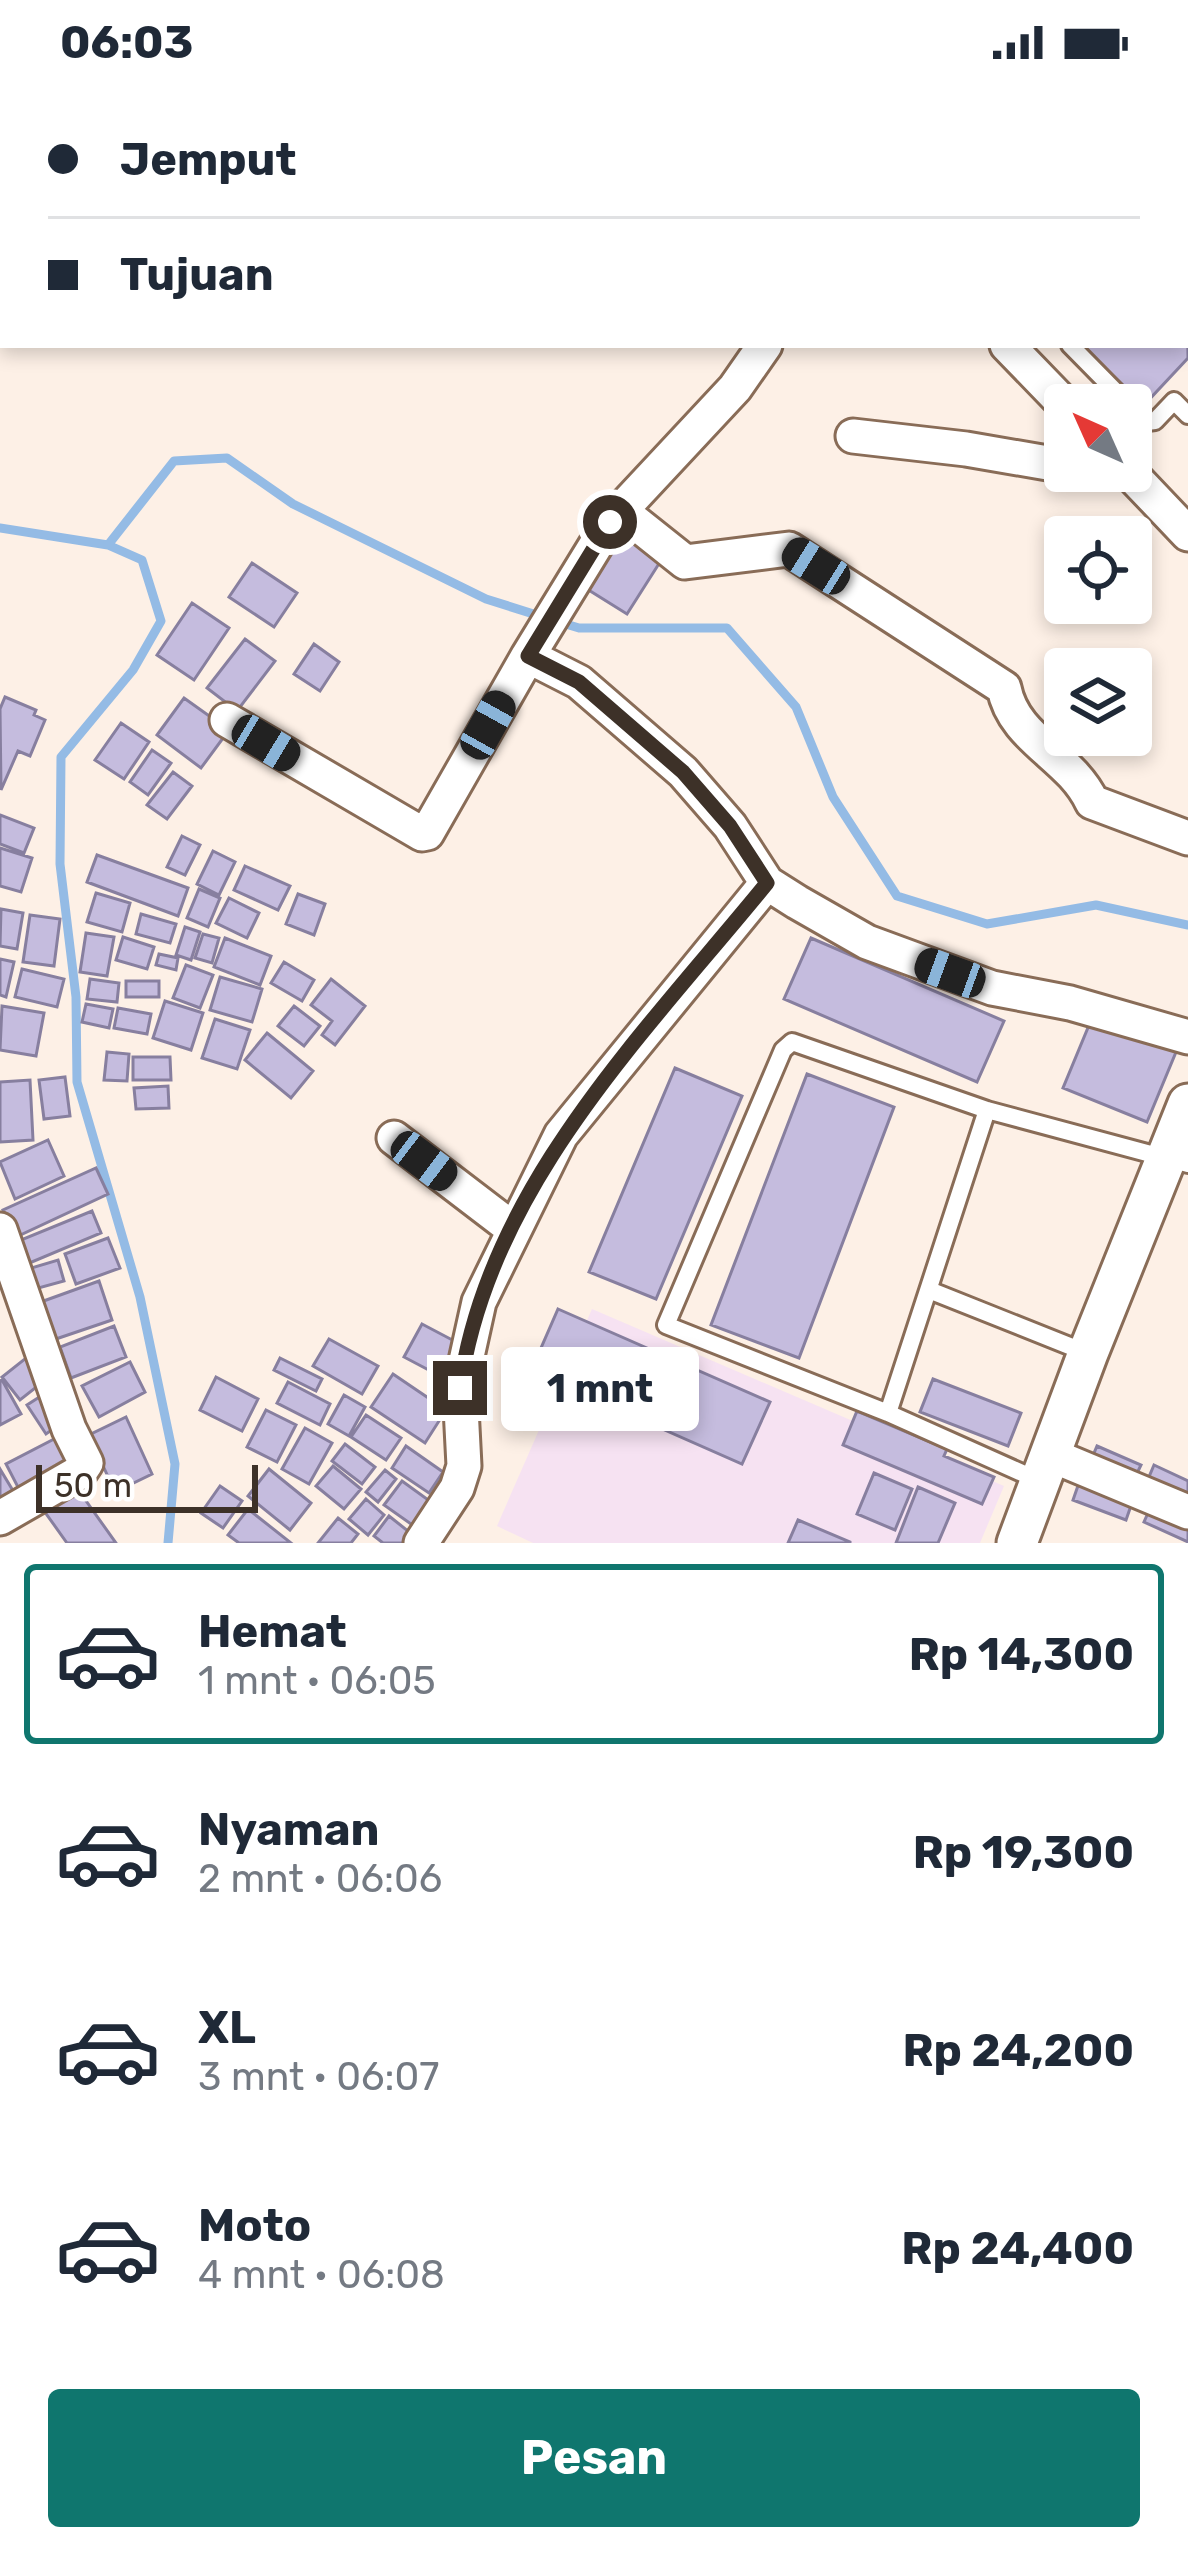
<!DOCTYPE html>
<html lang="id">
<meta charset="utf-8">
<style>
:root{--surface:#fff;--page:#f6f6f7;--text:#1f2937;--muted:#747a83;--line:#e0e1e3;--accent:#0f766e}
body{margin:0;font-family:Rubik,sans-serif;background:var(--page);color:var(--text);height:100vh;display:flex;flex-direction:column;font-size:45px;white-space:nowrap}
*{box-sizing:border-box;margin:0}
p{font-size:39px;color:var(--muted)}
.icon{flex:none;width:66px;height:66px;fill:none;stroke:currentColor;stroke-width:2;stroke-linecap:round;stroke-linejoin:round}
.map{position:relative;height:1459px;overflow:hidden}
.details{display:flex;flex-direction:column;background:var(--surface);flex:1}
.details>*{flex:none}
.banner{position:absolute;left:0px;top:0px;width:1188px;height:264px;box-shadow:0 6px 18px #0003;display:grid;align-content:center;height:264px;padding:0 48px;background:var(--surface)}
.needle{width:78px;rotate:315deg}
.tools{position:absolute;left:1044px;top:300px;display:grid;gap:24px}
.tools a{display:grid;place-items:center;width:108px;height:108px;border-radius:12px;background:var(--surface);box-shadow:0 6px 18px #0003;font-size:60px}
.scale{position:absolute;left:36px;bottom:30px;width:222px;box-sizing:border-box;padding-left:12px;border:6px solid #3d3128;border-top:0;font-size:33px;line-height:42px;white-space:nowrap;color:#3d3128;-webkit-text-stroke:9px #fff;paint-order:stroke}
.end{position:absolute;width:54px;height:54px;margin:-27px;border:15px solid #3d3128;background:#fff;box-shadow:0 0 0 6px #fff}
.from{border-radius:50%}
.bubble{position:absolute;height:84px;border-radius:12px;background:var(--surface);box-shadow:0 6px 18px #0003;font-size:39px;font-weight:700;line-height:84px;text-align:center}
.car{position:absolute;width:36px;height:72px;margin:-36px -18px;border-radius:15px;box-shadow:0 0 9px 3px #0007;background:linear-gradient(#222 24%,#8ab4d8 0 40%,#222 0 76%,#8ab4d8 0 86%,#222 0)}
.banner b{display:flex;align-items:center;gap:42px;height:114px;font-size:45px}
.banner b+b{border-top:3px solid var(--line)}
.banner i{width:30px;height:30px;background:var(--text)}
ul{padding:21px 0 0;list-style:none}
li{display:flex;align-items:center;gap:36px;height:180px;margin:0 24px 18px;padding:0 24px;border:6px solid transparent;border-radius:12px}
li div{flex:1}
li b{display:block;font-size:45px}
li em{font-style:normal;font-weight:700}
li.current{border-color:var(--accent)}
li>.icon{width:108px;height:108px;stroke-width:1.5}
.action{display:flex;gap:24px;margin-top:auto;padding:24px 48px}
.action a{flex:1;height:138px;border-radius:12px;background:var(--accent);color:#fff;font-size:48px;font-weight:700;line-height:138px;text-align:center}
.status{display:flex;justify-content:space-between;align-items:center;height:84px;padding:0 60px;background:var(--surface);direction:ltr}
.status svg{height:33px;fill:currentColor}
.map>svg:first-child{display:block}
.education{fill:#f6e2f2}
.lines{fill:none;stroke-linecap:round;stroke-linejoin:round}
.stream{stroke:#94bbe5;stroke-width:9}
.building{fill:#c5bcde;stroke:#877f9f;stroke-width:3}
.service-casing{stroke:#896c57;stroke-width:22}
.minor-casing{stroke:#896c57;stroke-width:39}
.tertiary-casing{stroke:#896c57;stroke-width:45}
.service{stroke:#fff;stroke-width:16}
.minor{stroke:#fff;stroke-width:33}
.tertiary{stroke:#fff;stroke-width:39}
.route{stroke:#3d3128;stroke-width:15}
</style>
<div class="status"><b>06:03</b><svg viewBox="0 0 49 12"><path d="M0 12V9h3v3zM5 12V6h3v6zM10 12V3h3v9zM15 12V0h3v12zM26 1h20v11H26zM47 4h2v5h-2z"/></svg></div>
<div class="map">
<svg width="1188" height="1459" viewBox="0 0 1188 1459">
<rect width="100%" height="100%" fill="#fdf0e6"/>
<!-- education -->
<path class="education" d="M 592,1225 L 1004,1402 L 980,1459 L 533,1459 L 497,1442 Z"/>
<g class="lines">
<!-- stream -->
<path class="stream" d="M 0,444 L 108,461 L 174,377 L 227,374 L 293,420 L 486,515 L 543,533
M 108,461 L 142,476 L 161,537 L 133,586 L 61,673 L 60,780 L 76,913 L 77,998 L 140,1213 L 175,1380 L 168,1459
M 559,538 L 579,544 L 727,544 L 796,623 L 833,713 L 897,812 L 987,840 L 1096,821 L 1188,841"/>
</g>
<!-- building -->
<path class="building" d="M 1041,0 L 1144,0 L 1147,3 L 1038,3 Z
M 1185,39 L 1188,274 L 1144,321 L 1081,261 L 1185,261 Z
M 619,437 L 667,467 L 627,530 L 579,500 Z
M 252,479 L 297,509 L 274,543 L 229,513 Z
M 192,519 L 229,544 L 194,596 L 157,571 Z
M 245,555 L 275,577 L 237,627 L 207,604 Z
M 314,560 L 339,578 L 320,607 L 294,590 Z
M 5,613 L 36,626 L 34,631 L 45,636 L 30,672 L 18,667 L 1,706 L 0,625 Z
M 184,614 L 229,646 L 201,684 L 157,651 Z
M 121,639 L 149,658 L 124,695 L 95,676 Z
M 152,666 L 171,679 L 148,711 L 130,698 Z
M 173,688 L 192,702 L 167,735 L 147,721 Z
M 0,731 L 34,744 L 24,769 L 0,760 Z
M 182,752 L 200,761 L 185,791 L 167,783 Z
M 0,764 L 32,774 L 21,808 L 0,802 Z
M 213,767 L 235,778 L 219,811 L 197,800 Z
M 97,771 L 188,804 L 178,832 L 87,798 Z
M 245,782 L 290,802 L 278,826 L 234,806 Z
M 199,805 L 220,814 L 208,843 L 187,834 Z
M 96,809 L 130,819 L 122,848 L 87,838 Z
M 298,810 L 325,820 L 314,851 L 286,840 Z
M 229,814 L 259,829 L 247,854 L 216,839 Z
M 1,825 L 23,829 L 17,865 L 0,862 Z
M 141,830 L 176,840 L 170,859 L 136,850 Z
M 30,831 L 60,835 L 54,882 L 23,878 Z
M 185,843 L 200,848 L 191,876 L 176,871 Z
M 86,849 L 114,853 L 107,892 L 80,888 Z
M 203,850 L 219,854 L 212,879 L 195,874 Z
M 123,853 L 154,863 L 147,885 L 116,876 Z
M 225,854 L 271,872 L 260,901 L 214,883 Z
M 811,854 L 1004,937 L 977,998 L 784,915 Z
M 159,870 L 178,874 L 176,886 L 156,881 Z
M 0,875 L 14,878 L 6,913 L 0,911 Z
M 284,878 L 314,896 L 302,917 L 271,899 Z
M 186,881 L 213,891 L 200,924 L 173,914 Z
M 22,885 L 64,895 L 57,923 L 15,913 Z
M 220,893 L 262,905 L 252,938 L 210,926 Z
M 90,895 L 119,899 L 117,918 L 87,915 Z
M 331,895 L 365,922 L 335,961 L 322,951 L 332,937 L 311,921 Z
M 126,897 L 159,897 L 159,913 L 126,913 Z
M 165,917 L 203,929 L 191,966 L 153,954 Z
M 86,920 L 113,925 L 109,944 L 82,938 Z
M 2,922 L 44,929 L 36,972 L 0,966 Z
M 294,922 L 320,942 L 304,962 L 278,942 Z
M 118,924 L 151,930 L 147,950 L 114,944 Z
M 1092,934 L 1176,968 L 1147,1038 L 1063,1004 Z
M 215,935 L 250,946 L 237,985 L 202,974 Z
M 267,949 L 313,987 L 291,1014 L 245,976 Z
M 107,968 L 129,970 L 127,997 L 104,996 Z
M 133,973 L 170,973 L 171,996 L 133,996 Z
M 675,984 L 742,1012 L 656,1215 L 589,1188 Z
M 807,990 L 894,1023 L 799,1274 L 711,1241 Z
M 65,993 L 70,1032 L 44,1035 L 39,996 Z
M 30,996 L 33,1056 L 0,1058 L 0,998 Z
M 168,1002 L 169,1024 L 136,1025 L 134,1004 Z
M 48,1056 L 64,1092 L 15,1115 L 0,1078 Z
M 96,1084 L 108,1110 L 16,1153 L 3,1126 Z
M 92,1127 L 101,1149 L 20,1183 L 11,1160 Z
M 108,1154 L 120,1184 L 76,1200 L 65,1170 Z
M 58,1176 L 64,1197 L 24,1208 L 18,1188 Z
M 99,1197 L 112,1236 L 50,1257 L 38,1219 Z
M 558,1225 L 770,1318 L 742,1380 L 531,1287 Z
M 422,1240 L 460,1260 L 442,1293 L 404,1273 Z
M 114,1242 L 126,1273 L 71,1294 L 60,1263 Z
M 329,1255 L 378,1282 L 362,1310 L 313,1282 Z
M 26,1274 L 44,1297 L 20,1316 L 2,1293 Z
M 280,1274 L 322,1295 L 316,1307 L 274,1286 Z
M 130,1278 L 145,1308 L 99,1333 L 82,1302 Z
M 393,1290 L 446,1326 L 425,1359 L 371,1323 Z
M 216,1293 L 258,1315 L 242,1347 L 200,1326 Z
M 933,1295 L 1021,1329 L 1008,1362 L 920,1328 Z
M 2,1296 L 21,1330 L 0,1341 L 0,1297 Z
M 288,1298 L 330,1320 L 320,1341 L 277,1319 Z
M 44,1310 L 63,1338 L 46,1350 L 27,1321 Z
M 344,1311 L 365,1323 L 349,1352 L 328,1340 Z
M 266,1326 L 296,1341 L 277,1378 L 247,1363 Z
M 857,1327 L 947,1365 L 944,1372 L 994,1393 L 982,1420 L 843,1361 Z
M 366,1331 L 401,1354 L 386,1376 L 351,1353 Z
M 126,1333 L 152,1390 L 115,1408 L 89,1351 Z
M 305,1344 L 332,1359 L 309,1400 L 282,1385 Z
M 58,1353 L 73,1382 L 21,1409 L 6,1380 Z
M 345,1360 L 375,1383 L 362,1400 L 332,1377 Z
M 406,1362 L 443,1388 L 429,1409 L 392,1384 Z
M 1097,1362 L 1141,1381 L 1132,1400 L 1089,1381 Z
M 1154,1381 L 1188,1397 L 1188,1419 L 1146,1400 Z
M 333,1382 L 361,1405 L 344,1425 L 316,1402 Z
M 0,1385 L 15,1410 L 0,1419 Z
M 269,1385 L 311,1419 L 290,1446 L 248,1412 Z
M 385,1386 L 396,1395 L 378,1418 L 366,1408 Z
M 874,1389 L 912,1405 L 895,1446 L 857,1430 Z
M 1081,1393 L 1134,1413 L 1126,1436 L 1073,1416 Z
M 402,1397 L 438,1423 L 421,1447 L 384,1421 Z
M 74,1400 L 116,1459 L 67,1459 L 42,1424 Z
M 220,1402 L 242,1417 L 223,1444 L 201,1429 Z
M 918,1403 L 955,1419 L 938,1459 L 896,1459 Z
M 366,1415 L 384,1431 L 368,1451 L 349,1435 Z
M 1152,1420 L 1188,1436 L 1188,1458 L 1144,1438 Z
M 248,1425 L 291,1459 L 239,1459 L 228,1451 Z
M 389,1432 L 418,1455 L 415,1459 L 383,1459 L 374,1452 Z
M 338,1434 L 358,1450 L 351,1459 L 318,1459 Z
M 798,1436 L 850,1458 L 850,1459 L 788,1459 Z"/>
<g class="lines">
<!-- service casing -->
<g class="service-casing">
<path id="service" d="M 1070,261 L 1129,321
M 1131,323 L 1147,338 L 1155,337 L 1174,317 L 1188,331
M 929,1206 L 1087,1269
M 888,1329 L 987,1026
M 1040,1397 L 888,1329 L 666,1241 L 783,966 L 792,958 L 987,1026 L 1188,1080"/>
</g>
<!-- minor casing -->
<g class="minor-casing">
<path id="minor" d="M 980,3 L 982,0
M 1007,261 L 1065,321
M 853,352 L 966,365 L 1065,382
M 1128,387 L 1188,450
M 621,427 L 685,478 L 789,465 L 1004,604 C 1014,656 1070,671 1092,718 L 1188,754
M 528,572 L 579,598 L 683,688 L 730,742 L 767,799 L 797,818 L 867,858 L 992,904 L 1070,919 L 1188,953
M 227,636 L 422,750 L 427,749 L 528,572 L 610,438 L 735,304 L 765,261
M 394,1054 L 513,1145
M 0,1146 L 69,1345 L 86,1379 L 80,1388 L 0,1434
M 1051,1371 L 1188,1428
M 421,1459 L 457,1404 L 464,1382 L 460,1304 L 479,1218 L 561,1051 L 767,799"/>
</g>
<!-- tertiary casing -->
<g class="tertiary-casing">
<path id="tertiary" d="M 1017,1459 L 1088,1269 L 1188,1020"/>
</g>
<!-- service -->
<use href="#service" class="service"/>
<!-- minor -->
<use href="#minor" class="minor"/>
<!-- tertiary -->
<use href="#tertiary" class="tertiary"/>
</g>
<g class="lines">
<!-- route -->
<path class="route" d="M 460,1304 C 488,1103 644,950 767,799 L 730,742 L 683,688 L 579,598 L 528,572 L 610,438"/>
</g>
</svg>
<div class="tools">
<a><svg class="needle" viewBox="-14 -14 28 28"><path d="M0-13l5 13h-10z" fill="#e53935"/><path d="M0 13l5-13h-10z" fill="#747a83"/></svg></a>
<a><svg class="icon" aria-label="locate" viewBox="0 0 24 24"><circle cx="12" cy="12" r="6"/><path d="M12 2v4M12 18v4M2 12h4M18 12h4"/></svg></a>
<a><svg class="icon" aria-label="layers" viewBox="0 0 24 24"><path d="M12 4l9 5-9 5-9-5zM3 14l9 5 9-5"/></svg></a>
</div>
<div class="scale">50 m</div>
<i class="end from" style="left:610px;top:438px"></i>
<i class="end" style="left:460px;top:1304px"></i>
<div class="bubble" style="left:501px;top:1263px;width:198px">1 mnt</div>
<i class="car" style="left:816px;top:482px;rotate:302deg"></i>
<i class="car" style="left:488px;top:641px;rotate:29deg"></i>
<i class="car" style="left:266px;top:659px;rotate:121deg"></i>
<i class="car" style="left:950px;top:889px;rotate:290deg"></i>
<i class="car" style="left:424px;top:1077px;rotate:127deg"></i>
<div class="banner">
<b><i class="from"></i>Jemput</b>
<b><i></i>Tujuan</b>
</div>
</div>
<section class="details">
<ul>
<li class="current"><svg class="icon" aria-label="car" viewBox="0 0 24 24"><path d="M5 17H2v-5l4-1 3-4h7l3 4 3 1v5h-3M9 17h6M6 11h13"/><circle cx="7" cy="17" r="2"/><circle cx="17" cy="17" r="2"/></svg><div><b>Hemat</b><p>1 mnt · 06:05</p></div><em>Rp 14,300</em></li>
<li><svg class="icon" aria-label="car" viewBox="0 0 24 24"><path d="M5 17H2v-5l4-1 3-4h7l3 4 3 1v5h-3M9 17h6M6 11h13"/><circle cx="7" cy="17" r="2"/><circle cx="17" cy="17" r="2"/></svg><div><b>Nyaman</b><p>2 mnt · 06:06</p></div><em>Rp 19,300</em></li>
<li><svg class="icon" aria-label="car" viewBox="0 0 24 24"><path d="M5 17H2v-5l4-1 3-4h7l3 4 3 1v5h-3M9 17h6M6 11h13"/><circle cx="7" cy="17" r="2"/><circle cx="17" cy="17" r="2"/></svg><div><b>XL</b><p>3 mnt · 06:07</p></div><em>Rp 24,200</em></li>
<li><svg class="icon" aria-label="car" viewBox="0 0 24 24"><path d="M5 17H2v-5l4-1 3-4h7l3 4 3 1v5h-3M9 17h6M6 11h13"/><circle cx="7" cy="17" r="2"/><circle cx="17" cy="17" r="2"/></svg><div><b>Moto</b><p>4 mnt · 06:08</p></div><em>Rp 24,400</em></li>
</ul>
<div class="action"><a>Pesan</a></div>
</section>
